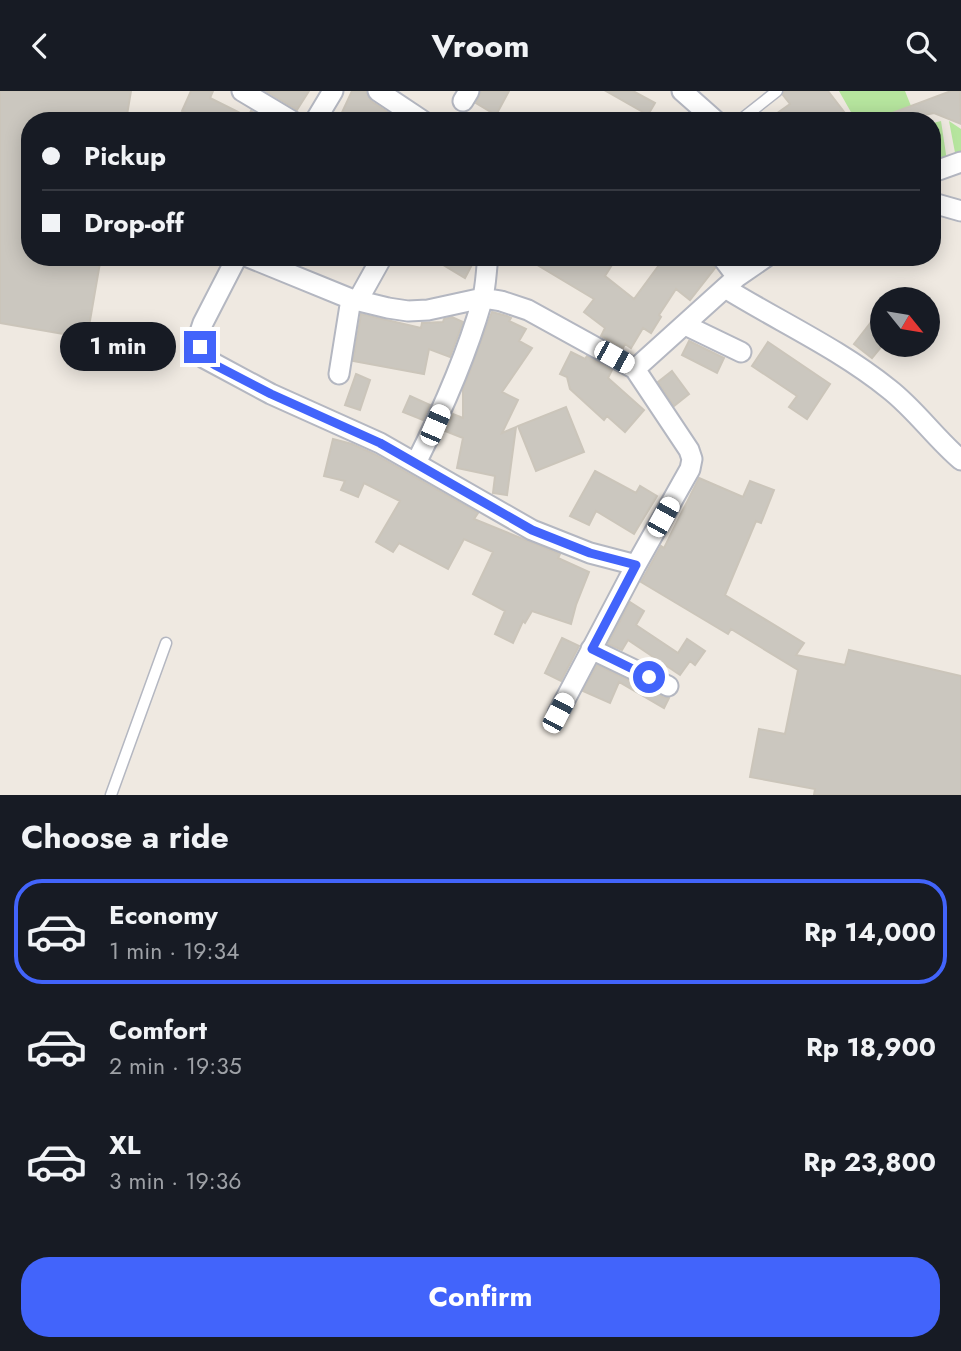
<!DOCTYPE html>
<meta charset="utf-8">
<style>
:root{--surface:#171b24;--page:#20242c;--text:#f1f3f6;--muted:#9ea1a6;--line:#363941;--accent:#4264fb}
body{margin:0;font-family:Jost,sans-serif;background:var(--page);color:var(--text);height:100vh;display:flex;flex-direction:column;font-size:26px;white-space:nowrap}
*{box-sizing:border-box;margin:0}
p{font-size:23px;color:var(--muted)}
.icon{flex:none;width:38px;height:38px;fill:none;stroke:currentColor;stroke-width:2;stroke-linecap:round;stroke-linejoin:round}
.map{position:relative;height:704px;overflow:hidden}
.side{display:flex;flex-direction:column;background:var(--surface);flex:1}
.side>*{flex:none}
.top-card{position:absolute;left:21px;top:21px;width:920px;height:154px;border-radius:28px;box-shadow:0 4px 18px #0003;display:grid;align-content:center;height:154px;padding:0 21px;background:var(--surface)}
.needle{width:46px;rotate:120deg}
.controls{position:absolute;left:870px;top:196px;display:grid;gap:14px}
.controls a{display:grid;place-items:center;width:70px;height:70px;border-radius:50%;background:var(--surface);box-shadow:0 4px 18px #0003;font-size:35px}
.end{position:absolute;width:32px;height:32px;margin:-16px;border:9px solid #4264fb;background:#fff;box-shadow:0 0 0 4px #fff}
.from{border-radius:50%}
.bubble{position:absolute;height:49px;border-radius:24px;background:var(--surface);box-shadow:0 4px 18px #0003;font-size:23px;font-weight:700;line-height:49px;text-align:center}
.car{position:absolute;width:21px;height:42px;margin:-21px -10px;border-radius:9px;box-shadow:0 0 5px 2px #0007;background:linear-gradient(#fff 24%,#345 0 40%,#fff 0 76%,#345 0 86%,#fff 0)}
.top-card b{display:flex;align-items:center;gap:24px;height:66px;font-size:26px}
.top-card b+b{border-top:2px solid var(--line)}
.top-card i{width:18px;height:18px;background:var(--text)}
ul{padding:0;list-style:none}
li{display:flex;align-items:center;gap:21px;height:105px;margin:0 14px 10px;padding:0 7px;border:4px solid transparent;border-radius:28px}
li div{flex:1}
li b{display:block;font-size:26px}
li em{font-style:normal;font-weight:700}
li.current{border-color:var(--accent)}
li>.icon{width:63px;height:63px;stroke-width:1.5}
h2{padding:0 21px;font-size:32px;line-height:84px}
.button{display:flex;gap:14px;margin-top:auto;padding:14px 21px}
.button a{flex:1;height:80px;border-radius:28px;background:var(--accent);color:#fff;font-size:28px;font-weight:700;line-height:80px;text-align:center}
header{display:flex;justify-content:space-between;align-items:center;height:91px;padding:0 21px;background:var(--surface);font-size:32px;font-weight:700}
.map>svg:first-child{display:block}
.green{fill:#b6e59e}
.building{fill:#cbc7bf;stroke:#cbc5ba;stroke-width:2}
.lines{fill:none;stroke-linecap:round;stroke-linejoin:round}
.lane-casing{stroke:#b4b7c1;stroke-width:13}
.street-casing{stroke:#b4b7c1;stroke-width:23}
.lane{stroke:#fff;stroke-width:10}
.street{stroke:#fff;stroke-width:19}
.route{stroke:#4264fb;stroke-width:9}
</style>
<header><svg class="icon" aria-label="back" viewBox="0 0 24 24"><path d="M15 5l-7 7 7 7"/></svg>Vroom<svg class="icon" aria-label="search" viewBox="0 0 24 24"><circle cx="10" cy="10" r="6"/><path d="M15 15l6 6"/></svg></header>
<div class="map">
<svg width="961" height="704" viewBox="0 0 961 704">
<rect width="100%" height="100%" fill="#efe9e1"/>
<!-- green -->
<path class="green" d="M 839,0 L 905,0 L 917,30 L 856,30 Z
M 941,30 L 947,70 L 933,74 L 933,32 Z
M 949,30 L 961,38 L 961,66 L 956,67 Z"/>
<!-- building -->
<path class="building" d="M 0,0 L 131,0 L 126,30 L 30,30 L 30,166 L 101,166 L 87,247 L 0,232 Z
M 191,0 L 213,0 L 210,7 L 248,26 L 251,20 L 268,30 L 206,30 L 182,20 Z
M 266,0 L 309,0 L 297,19 Z
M 352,0 L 366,0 L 371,10 L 401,30 L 338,30 Z
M 481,0 L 509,0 L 496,24 L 476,12 Z
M 606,0 L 633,0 L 655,12 L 648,24 Z
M 784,0 L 828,0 L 851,30 L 766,30 L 790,13 L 783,4 Z
M 951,0 L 960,0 L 961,33 L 934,22 L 895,30 L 892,22 Z
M 430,166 L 476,166 L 465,187 Z
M 524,166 L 617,166 L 605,185 L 634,208 L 665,166 L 710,166 L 715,177 L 690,209 L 676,198 L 659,224 L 661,226 L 651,242 L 643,237 L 631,257 L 625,253 L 623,257 L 601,245 L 605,237 L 584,221 L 594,208 Z
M 882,217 L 882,255 L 872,267 L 854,253 Z
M 492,221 L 507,225 L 511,227 L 509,230 L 526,238 L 519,250 L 532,257 L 502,301 L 518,309 L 502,342 L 516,336 L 507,404 L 493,402 L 495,385 L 457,377 L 463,347 L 445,340 L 453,323 L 463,327 L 463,299 Z
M 361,223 L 421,237 L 422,232 L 443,231 L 444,228 L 452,226 L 463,231 L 450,266 L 429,258 L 424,283 L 353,270 Z
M 689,250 L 724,267 L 717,282 L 682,264 Z
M 768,251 L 830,293 L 807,328 L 789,316 L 797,305 L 752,275 Z
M 571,261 L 585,268 L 587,265 L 612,279 L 608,287 L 644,319 L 625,341 L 607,325 L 604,329 L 570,298 L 567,286 L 560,283 Z
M 672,280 L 689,303 L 674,315 L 658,291 Z
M 356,283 L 370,289 L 360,319 L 345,314 Z
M 410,305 L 430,314 L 423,329 L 403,321 Z
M 566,316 L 584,361 L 536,380 L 518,335 Z
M 333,348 L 352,353 L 374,363 L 478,422 L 474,428 L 560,463 L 558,467 L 589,481 L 576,514 L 571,533 L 532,520 L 525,532 L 523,530 L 513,552 L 495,543 L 505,520 L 473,503 L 493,461 L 464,448 L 448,478 L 399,452 L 393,461 L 376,451 L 400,410 L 364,392 L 358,406 L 341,399 L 345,390 L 324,385 Z
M 595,380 L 636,402 L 640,395 L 657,405 L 634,443 L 596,420 L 589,434 L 570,425 Z
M 699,387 L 743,406 L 750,390 L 774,399 L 761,432 L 756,430 L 725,504 L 804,552 L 796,564 L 845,574 L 849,559 L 961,585 L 961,704 L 814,704 L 815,698 L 750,686 L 759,638 L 785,643 L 798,579 L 731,538 L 728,543 L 641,491 L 661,455 L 664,457 Z
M 630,511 L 644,520 L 636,534 L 678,562 L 687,548 L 705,560 L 695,574 L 690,570 L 680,584 L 628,549 L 622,559 L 608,553 Z
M 562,547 L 579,555 L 561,590 L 545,582 Z
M 597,574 L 663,606 L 669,607 L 664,617 L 619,591 L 610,612 L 583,600 Z"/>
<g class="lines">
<!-- lane casing -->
<g class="lane-casing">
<path id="lane" d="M 739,30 L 777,0
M 111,704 L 166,552"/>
</g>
<!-- street casing -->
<g class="street-casing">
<path id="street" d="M 242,0 L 292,30
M 378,0 L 423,30
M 682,0 L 716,30
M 463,10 L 469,0
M 315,30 L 333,0
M 933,81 L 961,71
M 933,112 L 961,120
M 237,166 L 203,232 L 199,244 L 204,267 L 271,303 L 380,352 L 532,439 L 590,462 L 636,474 L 690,378 L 692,368 L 689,359 L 635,278 L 528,219 L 501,210 L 483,207 L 428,219 L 408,220 L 388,217 L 351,208 L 248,166
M 722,166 L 737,186
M 725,197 C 780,231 838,257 889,298 C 916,319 935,347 961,369
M 358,209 L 382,166
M 685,234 L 741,261
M 635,278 L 737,186 L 766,166
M 339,283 L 351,208
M 416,372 C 442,320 466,266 482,210 C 486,196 486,180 488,166
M 591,558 L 668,595
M 558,622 L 636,474"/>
</g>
<!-- lane -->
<use href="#lane" class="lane"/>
<!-- street -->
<use href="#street" class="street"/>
</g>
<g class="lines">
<!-- route -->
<path class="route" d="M 200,256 L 204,267 L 215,274 L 271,303 L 380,352 L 532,439 L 590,462 L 636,474 L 592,558 L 649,586"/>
</g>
</svg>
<div class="controls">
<a><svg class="needle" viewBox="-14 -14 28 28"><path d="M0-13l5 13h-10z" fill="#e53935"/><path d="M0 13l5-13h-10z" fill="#9ea1a6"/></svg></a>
</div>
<i class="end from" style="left:649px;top:586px"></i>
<i class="end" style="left:200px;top:256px"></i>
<div class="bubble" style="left:60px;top:231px;width:116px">1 min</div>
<i class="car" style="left:614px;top:266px;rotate:119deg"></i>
<i class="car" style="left:435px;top:334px;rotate:23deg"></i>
<i class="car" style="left:663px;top:426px;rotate:29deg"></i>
<i class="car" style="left:558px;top:622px;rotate:28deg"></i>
<div class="top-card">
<b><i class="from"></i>Pickup</b>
<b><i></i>Drop-off</b>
</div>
</div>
<section class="side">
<h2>Choose a ride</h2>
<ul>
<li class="current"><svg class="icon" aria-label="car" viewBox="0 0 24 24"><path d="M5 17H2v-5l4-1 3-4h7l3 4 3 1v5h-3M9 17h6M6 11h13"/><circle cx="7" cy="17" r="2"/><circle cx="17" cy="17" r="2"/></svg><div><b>Economy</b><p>1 min · 19:34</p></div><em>Rp 14,000</em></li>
<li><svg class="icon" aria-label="car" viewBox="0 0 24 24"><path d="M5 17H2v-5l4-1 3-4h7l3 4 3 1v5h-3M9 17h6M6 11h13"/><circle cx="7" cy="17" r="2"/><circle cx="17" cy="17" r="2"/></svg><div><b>Comfort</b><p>2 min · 19:35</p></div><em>Rp 18,900</em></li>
<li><svg class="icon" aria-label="car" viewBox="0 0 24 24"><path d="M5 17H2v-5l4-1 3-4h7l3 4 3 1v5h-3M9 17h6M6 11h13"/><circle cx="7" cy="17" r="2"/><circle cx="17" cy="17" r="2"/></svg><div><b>XL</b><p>3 min · 19:36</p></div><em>Rp 23,800</em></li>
</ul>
<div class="button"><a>Confirm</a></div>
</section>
